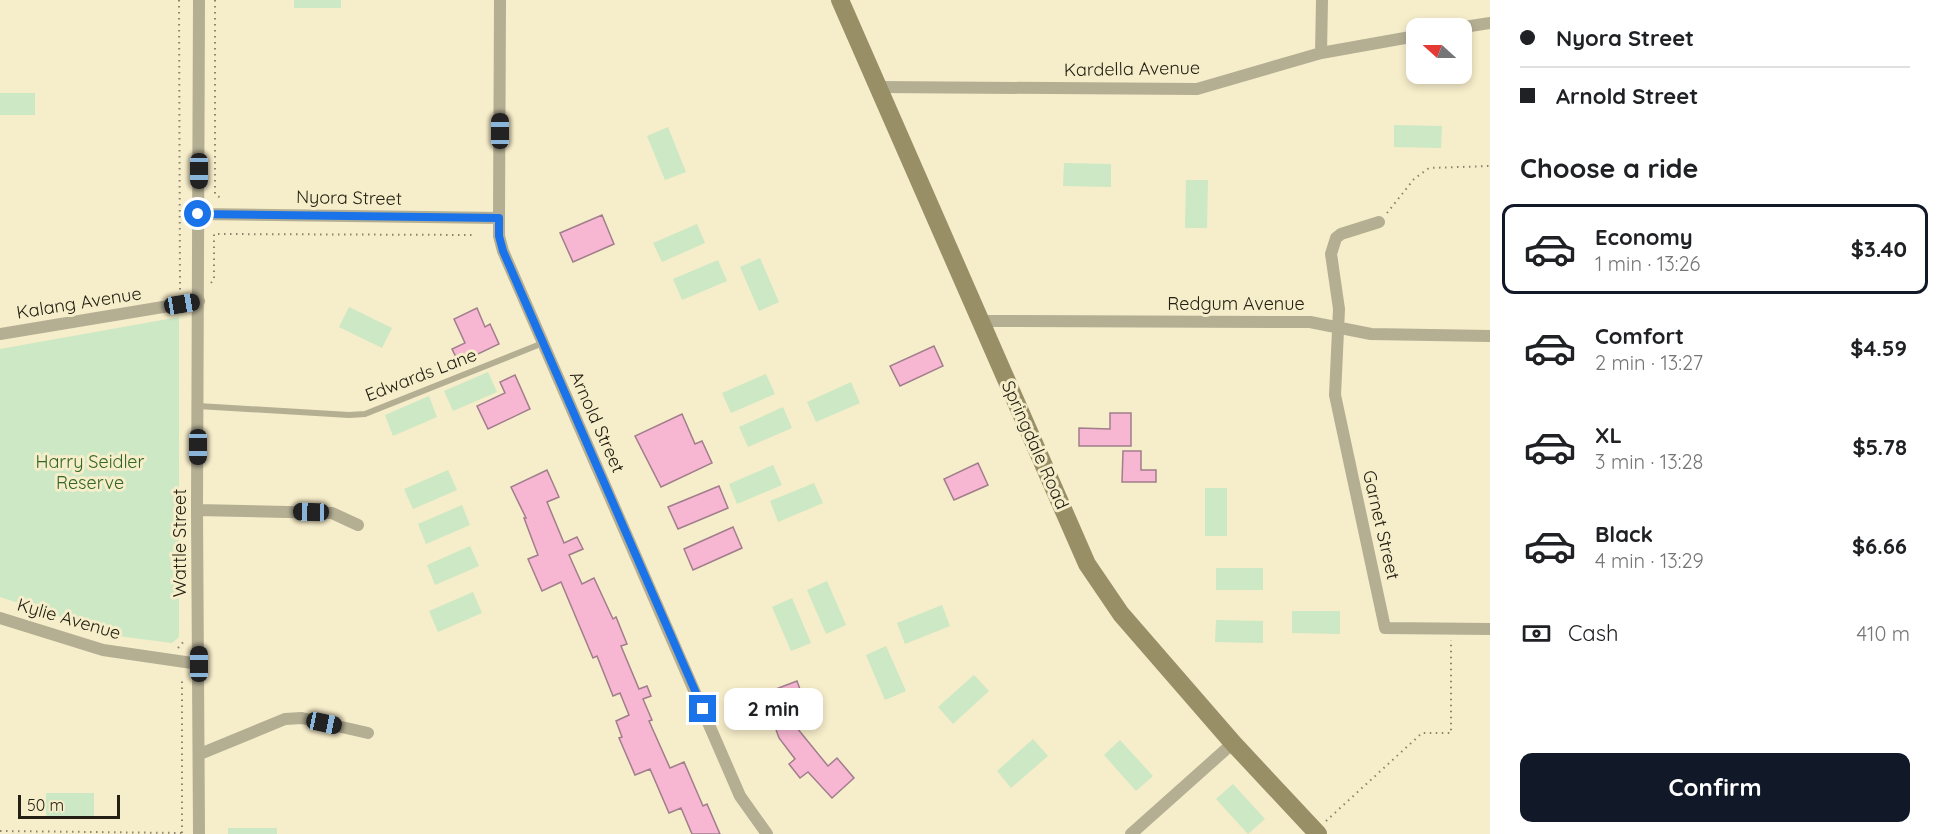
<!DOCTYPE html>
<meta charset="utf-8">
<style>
:root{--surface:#fff;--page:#f6f6f6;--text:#202124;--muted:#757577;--line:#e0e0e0;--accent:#111827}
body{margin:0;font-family:Quicksand,sans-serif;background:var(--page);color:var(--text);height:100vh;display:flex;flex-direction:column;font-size:22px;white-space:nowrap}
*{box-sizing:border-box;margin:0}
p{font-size:20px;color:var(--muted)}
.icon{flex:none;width:33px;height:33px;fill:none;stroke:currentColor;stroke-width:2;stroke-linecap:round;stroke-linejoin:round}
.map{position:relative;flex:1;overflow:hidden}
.details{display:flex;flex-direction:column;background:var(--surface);width:450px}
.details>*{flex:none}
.hud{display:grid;align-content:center;height:132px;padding:0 30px;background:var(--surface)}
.needle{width:39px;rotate:291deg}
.controls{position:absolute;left:1406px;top:18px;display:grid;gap:12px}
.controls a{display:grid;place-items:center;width:66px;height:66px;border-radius:12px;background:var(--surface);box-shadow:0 3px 9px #0003;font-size:30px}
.scale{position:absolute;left:18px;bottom:15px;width:102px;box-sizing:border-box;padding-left:6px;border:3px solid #232013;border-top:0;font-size:16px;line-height:21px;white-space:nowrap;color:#232013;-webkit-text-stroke:4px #f6edca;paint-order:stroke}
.end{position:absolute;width:27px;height:27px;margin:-14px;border:8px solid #1a73e8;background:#fff;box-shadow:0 0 0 3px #fff}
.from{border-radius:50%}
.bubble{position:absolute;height:42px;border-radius:12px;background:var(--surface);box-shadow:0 3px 9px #0003;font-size:20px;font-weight:700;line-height:42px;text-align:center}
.car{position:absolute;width:18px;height:36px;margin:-18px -9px;border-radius:8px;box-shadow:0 0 4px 2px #0007;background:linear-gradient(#222 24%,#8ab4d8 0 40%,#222 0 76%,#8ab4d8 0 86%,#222 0)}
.hud b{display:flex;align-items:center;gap:21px;height:57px;font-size:22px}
.hud b+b{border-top:2px solid var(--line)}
.hud i{width:15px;height:15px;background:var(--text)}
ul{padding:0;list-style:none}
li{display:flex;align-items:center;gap:18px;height:90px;margin:0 12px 9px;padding:0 18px;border:3px solid transparent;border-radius:12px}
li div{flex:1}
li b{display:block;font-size:22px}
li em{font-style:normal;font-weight:700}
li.current{border-color:var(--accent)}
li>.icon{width:54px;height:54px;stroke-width:1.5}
h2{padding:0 30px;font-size:27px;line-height:72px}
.pay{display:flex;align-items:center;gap:15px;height:66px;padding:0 30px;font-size:22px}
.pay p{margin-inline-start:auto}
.primary-button{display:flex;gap:12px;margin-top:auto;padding:12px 30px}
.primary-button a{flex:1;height:69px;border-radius:12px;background:var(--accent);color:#fff;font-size:24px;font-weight:700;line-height:69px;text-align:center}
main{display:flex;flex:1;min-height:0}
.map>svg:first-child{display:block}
.green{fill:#cce8c4}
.building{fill:#f7b6d1;stroke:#a07e8c;stroke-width:1.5}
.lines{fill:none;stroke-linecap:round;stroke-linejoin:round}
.path{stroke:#8a846c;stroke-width:2;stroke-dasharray:1.5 4.5;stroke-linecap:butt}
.service{stroke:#b4ae93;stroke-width:6}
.minor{stroke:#b4ae93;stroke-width:12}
.secondary{stroke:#998f67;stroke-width:18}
.route{stroke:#1a73e8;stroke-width:8}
.labels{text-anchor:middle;stroke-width:6;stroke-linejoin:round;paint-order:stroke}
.street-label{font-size:18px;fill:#232013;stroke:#f6edca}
.park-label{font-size:18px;fill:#326623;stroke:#f6edca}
</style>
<main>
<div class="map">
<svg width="1490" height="834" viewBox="0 0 1490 834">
<rect width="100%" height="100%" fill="#f6edca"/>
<!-- green -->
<path class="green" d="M 294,0 L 341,0 L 341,8 L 294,8 Z
M 0,93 L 35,93 L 35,115 L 0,115 Z
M 1394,125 L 1442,126 L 1441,148 L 1394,147 Z
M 668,127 L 686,172 L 665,180 L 647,136 Z
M 1064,163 L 1111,164 L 1111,187 L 1063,186 Z
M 1186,180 L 1208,180 L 1207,228 L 1185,228 Z
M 697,224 L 705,243 L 662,262 L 653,243 Z
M 760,258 L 779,302 L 759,311 L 740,267 Z
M 718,260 L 727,281 L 682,300 L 673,279 Z
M 349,307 L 392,328 L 382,348 L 339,327 Z
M 179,317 L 179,637 L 172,643 L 118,636 L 0,597 L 0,349 Z
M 488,372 L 497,392 L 453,411 L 444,391 Z
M 766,374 L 775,394 L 731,413 L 722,393 Z
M 851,382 L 860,403 L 816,422 L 807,402 Z
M 429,396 L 437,417 L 393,436 L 385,415 Z
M 783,407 L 792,428 L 748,447 L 739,427 Z
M 773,465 L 782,485 L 737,504 L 729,484 Z
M 448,470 L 457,490 L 413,509 L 404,489 Z
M 814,483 L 823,503 L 778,522 L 770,501 Z
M 1205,488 L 1227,488 L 1227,536 L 1205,536 Z
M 462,505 L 470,525 L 426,544 L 418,524 Z
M 470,546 L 479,566 L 435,585 L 427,565 Z
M 1216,568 L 1263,568 L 1263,590 L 1216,590 Z
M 827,581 L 846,625 L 826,634 L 807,590 Z
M 473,592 L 482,613 L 438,632 L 429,611 Z
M 792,598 L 811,643 L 791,651 L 772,607 Z
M 942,605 L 950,626 L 905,644 L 897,623 Z
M 1292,611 L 1340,611 L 1340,634 L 1292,633 Z
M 1216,620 L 1263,621 L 1263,643 L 1215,642 Z
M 886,646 L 906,691 L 885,700 L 866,655 Z
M 974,675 L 989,691 L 953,724 L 938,707 Z
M 1033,739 L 1048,756 L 1011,788 L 997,771 Z
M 1120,740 L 1153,776 L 1136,791 L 1104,755 Z
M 1233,784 L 1265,819 L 1248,834 L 1216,799 Z
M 46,793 L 94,793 L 94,816 L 46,816 Z
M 228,828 L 277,828 L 277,834 L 228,834 Z"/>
<!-- building -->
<path class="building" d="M 602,215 L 614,244 L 573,262 L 560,233 Z
M 477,308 L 485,327 L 490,324 L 499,344 L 459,363 L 452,349 L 465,343 L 454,319 Z
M 934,346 L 943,366 L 900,386 L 890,366 Z
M 515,375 L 530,409 L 488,429 L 477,406 L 505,393 L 500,382 Z
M 1110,413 L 1131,413 L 1131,446 L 1079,446 L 1079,428 L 1110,429 Z
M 682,414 L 695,444 L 702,441 L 712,463 L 661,487 L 635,436 Z
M 1123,451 L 1141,451 L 1141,470 L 1156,470 L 1156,482 L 1122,482 Z
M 978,463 L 988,485 L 954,500 L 944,479 Z
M 547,470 L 559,497 L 547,502 L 564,543 L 577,537 L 583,549 L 569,555 L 582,584 L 594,578 L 613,619 L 616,617 L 627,644 L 621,646 L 639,689 L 647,686 L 651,696 L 643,699 L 652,720 L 649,721 L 670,768 L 684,762 L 703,806 L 707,804 L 720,834 L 692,834 L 681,808 L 669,813 L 650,769 L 635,775 L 619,738 L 622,737 L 616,721 L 629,715 L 620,693 L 613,696 L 597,656 L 593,658 L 561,582 L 542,591 L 528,559 L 538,555 L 524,518 L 526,518 L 511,487 Z
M 719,486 L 728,508 L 678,529 L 668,507 Z
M 733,527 L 742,548 L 693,570 L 684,549 Z
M 797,681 L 805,703 L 794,707 L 801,726 L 797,728 L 828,766 L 837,758 L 854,778 L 832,798 L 808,772 L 800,778 L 789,764 L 795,759 L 779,738 L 763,694 Z"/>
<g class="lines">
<!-- path -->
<path class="path" d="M 179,0 L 180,291
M 215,0 L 215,194 L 222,199
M 1387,213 L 1414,179 L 1429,168 L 1490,166
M 211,283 L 214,279 L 214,234 L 476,235
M 178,648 L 185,640
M 1326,821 L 1422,733 L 1451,733 L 1451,640
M 0,831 L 182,833
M 182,833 L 182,679"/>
<!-- service -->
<path class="service" d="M 198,406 L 349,415 L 365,414 L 543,343"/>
<!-- minor -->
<path class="minor" d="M 199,0 L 197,510 L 199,834
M 500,0 L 499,218 L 499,236 L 503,251 L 740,796 L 767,834
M 1458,28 L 1490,23
M 1321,53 L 1322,0
M 878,87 L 1197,89 L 1321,53 L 1416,36
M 198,214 L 499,218
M 1379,222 L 1341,234 L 1336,238 L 1331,254 L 1339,309 L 1335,395 L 1385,628 L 1490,629
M 980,321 L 1310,322 L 1371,334 L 1490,336
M 0,334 L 199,301
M 197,510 L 332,513 L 358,525
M 0,618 L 103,650 L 199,664
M 200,754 L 285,719 L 302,718 L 368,733
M 1131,834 L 1233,743"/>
<!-- secondary -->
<path class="secondary" d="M 840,0 L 1087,564 L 1121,614 L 1233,743 L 1318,834"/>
</g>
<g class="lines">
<!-- route -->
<path class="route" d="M 198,214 L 499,218 L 499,236 L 503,251 L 703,709"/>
</g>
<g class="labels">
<!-- street labels -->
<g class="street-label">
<text transform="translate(1132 69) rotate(-1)" y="6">Kardella Avenue</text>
<text transform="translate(349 198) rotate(1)" y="6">Nyora Street</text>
<text transform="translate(79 303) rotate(-9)" y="6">Kalang Avenue</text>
<text x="1236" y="310">Redgum Avenue</text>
<text transform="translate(421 375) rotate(-21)" y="6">Edwards Lane</text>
<text transform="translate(597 422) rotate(66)" y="6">Arnold Street</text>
<text transform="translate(1035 445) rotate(66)" y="6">Springdale Road</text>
<text transform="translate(1381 525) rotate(77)" y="6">Garnet Street</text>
<text transform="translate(180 543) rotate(-90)" y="6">Wattle Street</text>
<text transform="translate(69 619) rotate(16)" y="6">Kylie Avenue</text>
</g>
<!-- park labels -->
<g class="park-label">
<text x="90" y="468">Harry Seidler<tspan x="90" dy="21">Reserve</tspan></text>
</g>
</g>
</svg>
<div class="controls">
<a><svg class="needle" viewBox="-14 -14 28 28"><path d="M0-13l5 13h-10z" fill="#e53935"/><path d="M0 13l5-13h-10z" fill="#757577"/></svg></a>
</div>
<div class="scale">50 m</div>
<i class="end from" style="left:198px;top:214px"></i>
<i class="end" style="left:703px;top:709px"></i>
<div class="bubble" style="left:724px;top:688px;width:99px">2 min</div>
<i class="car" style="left:500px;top:131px;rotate:0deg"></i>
<i class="car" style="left:199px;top:171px;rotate:180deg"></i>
<i class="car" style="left:182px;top:304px;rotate:81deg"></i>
<i class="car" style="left:198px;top:447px;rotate:180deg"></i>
<i class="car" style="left:311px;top:512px;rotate:271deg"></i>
<i class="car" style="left:199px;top:664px;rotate:0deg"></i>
<i class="car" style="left:324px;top:723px;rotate:102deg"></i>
</div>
<section class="details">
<div class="hud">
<b><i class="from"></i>Nyora Street</b>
<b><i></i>Arnold Street</b>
</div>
<h2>Choose a ride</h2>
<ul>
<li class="current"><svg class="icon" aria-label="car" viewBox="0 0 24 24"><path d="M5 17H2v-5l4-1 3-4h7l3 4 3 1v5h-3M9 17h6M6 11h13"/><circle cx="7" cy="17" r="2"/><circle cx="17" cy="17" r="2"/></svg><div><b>Economy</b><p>1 min · 13:26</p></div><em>$3.40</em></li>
<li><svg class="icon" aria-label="car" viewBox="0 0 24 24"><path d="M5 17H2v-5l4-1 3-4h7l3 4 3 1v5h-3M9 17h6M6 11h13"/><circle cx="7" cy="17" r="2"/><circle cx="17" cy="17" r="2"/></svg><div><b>Comfort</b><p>2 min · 13:27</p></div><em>$4.59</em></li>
<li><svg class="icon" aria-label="car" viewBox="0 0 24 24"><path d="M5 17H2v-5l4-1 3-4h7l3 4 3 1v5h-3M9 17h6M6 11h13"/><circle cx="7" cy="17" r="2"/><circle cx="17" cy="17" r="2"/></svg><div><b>XL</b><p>3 min · 13:28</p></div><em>$5.78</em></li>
<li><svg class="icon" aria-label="car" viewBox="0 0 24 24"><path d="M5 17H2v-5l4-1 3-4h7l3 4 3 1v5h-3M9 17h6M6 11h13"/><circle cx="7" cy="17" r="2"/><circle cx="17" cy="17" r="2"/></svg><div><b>Black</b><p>4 min · 13:29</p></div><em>$6.66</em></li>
</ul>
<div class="pay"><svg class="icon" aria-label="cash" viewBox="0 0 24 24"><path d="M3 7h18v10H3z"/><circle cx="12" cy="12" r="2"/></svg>Cash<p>410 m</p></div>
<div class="primary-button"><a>Confirm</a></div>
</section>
</main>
